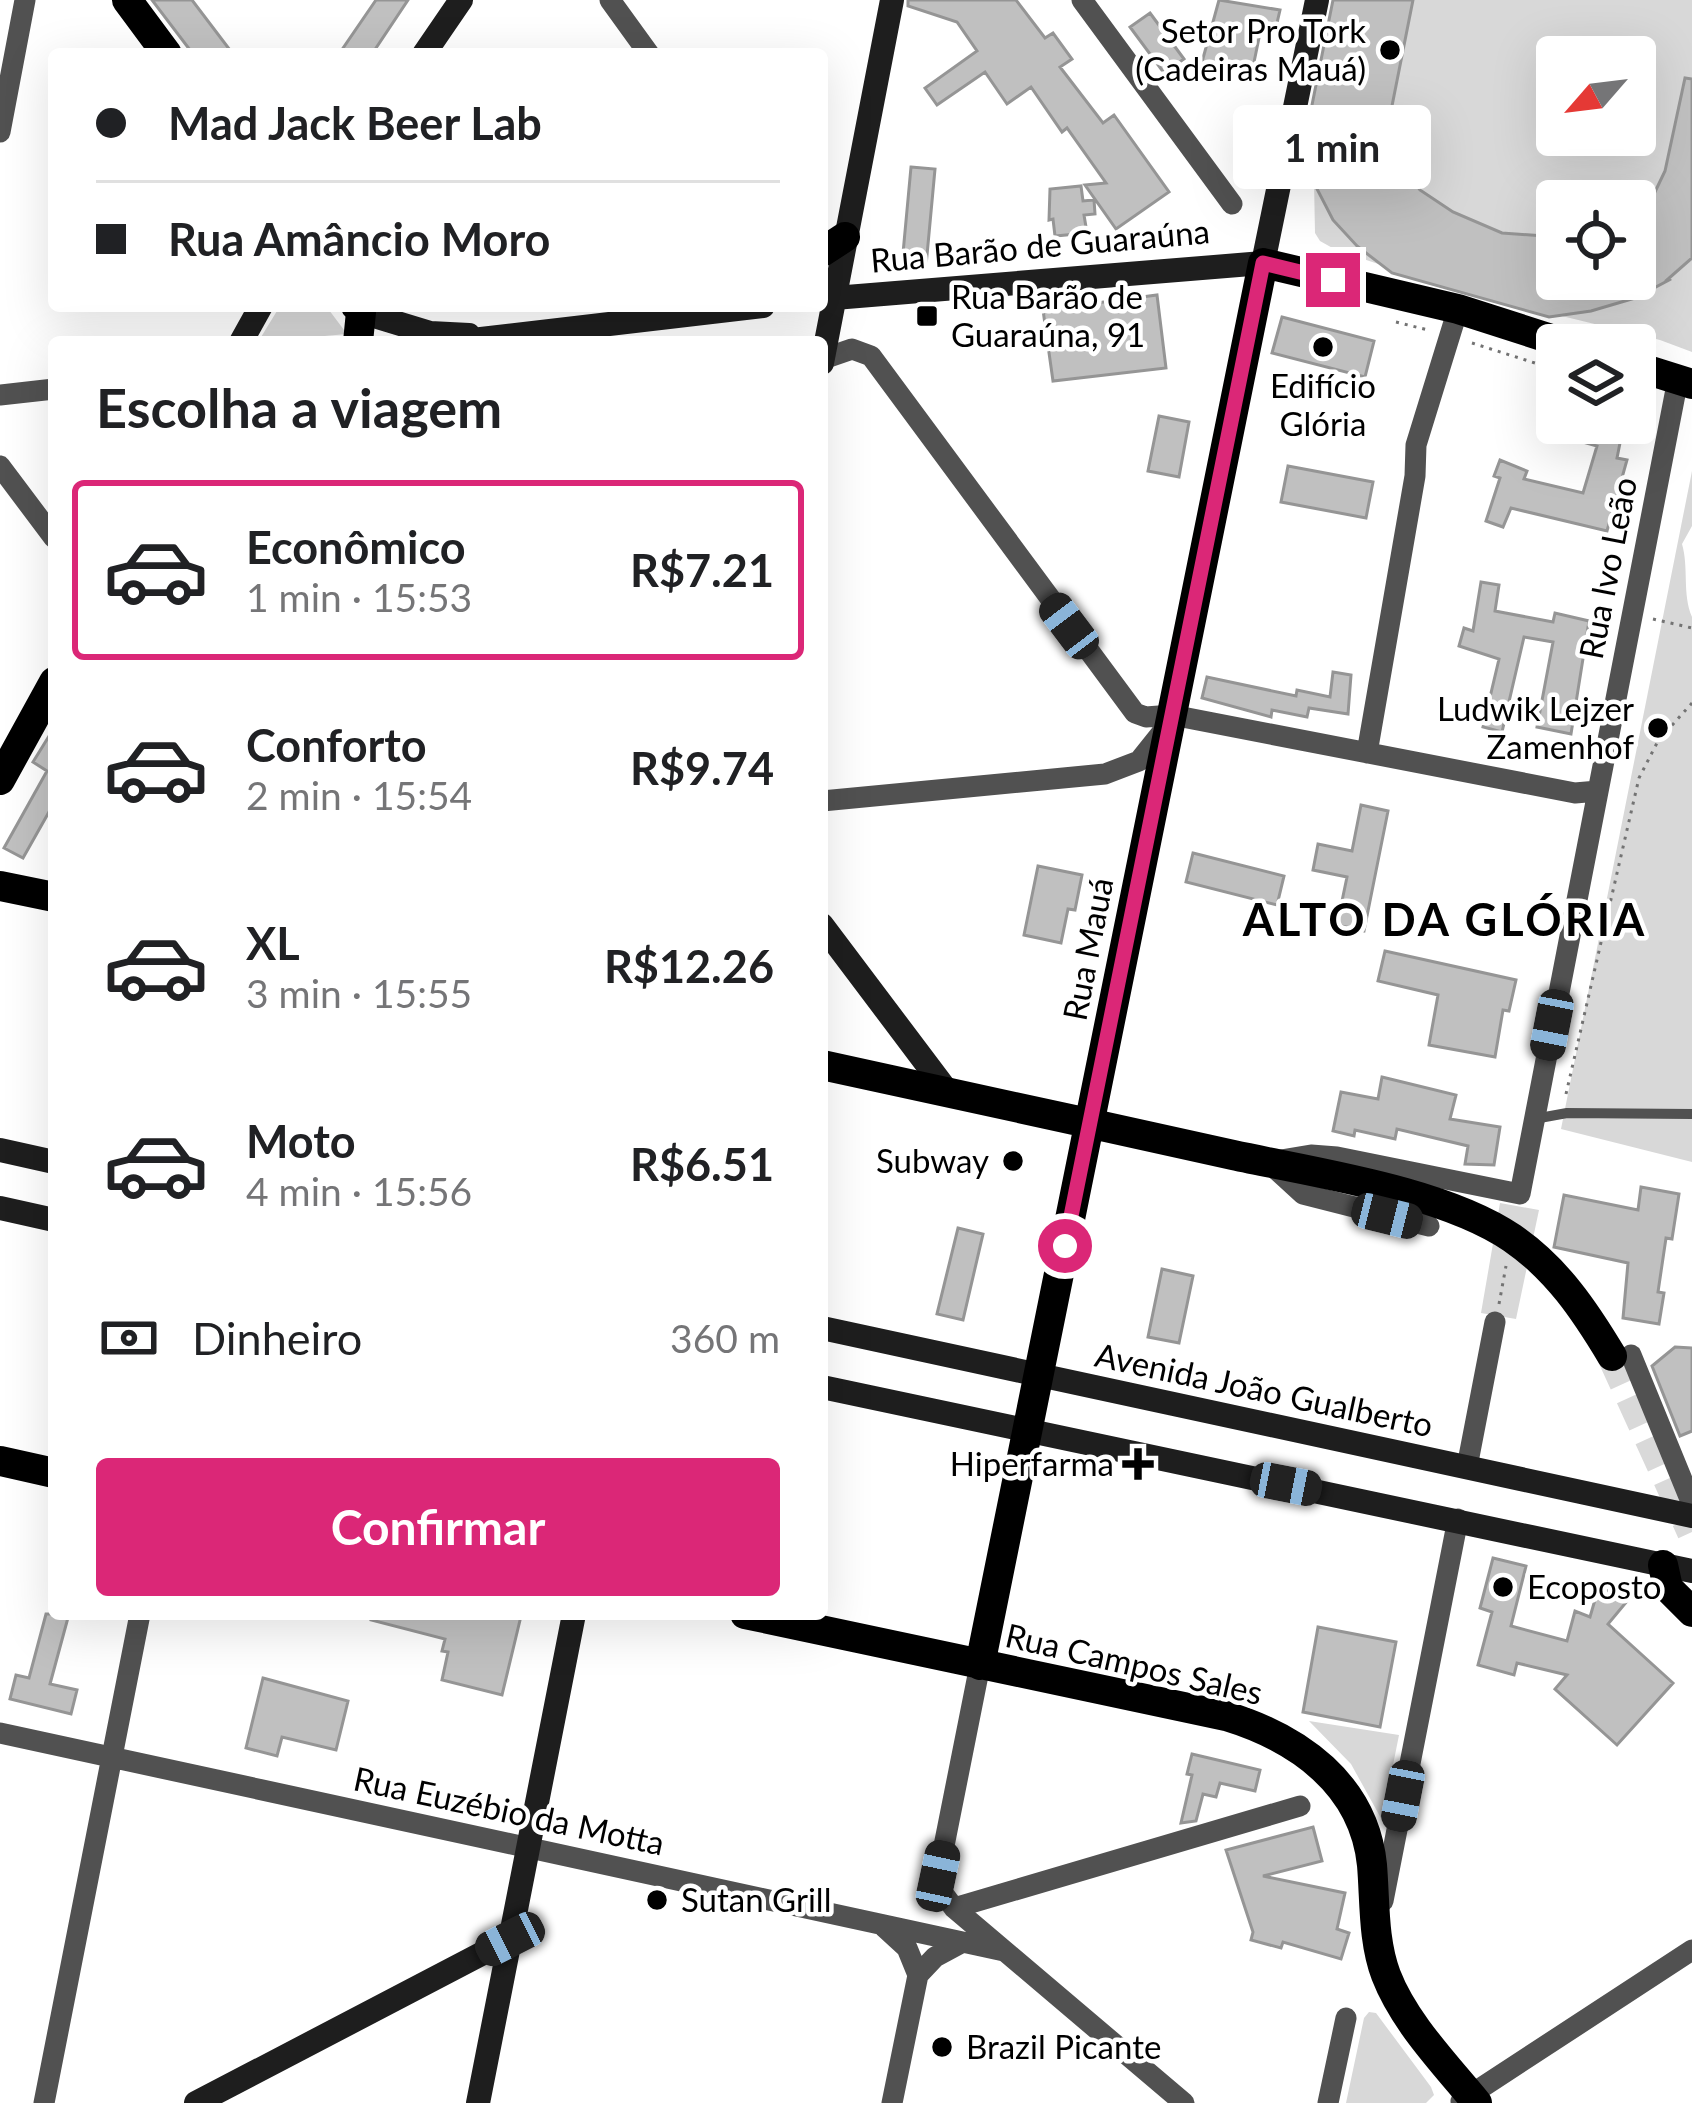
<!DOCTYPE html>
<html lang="pt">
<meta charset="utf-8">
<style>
:root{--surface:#fff;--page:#f6f6f6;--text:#202124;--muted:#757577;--line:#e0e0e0;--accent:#db2777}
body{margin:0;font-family:Lato,sans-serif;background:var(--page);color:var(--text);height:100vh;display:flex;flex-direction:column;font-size:45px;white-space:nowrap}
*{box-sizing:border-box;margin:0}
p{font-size:39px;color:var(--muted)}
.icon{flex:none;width:66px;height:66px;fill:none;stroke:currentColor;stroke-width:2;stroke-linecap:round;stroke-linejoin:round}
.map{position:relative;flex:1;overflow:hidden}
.drawer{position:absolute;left:48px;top:336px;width:780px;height:1284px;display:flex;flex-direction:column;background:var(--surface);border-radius:12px;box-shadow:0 12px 48px #0002}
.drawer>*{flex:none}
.banner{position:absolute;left:48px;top:48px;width:780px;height:264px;border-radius:12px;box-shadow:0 12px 48px #0002;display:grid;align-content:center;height:264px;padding:0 48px;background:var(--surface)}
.needle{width:78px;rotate:242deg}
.tools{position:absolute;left:1536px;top:36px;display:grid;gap:24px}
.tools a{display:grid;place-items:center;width:120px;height:120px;border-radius:12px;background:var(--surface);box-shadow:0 12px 48px #0002;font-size:60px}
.end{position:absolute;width:54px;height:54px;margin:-27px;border:15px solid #db2777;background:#fff;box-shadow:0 0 0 6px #fff}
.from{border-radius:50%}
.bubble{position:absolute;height:84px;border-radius:12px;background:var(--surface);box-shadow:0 12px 48px #0002;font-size:39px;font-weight:700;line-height:84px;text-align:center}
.car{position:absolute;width:36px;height:72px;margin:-36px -18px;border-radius:15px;box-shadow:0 0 9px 3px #0007;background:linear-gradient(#222 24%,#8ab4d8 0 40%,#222 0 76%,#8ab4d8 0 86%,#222 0)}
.banner b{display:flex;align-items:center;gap:42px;height:114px;font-size:45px}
.banner b+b{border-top:3px solid var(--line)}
.banner i{width:30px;height:30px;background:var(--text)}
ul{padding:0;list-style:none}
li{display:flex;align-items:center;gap:36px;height:180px;margin:0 24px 18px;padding:0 24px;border:6px solid transparent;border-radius:12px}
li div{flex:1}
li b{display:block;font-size:45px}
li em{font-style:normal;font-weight:700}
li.selected{border-color:var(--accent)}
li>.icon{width:108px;height:108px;stroke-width:1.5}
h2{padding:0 48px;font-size:54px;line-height:144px}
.pay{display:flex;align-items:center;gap:30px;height:132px;padding:0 48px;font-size:45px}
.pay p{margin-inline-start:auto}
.action{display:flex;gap:24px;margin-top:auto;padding:24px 48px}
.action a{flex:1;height:138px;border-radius:12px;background:var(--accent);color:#fff;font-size:48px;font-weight:700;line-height:138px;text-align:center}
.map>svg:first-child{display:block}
.green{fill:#d8d8d8;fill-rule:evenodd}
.building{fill:#c0c0c0;stroke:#959595;stroke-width:3}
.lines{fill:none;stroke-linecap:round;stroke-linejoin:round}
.primary-tunnel{stroke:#d9d9d9;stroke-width:30;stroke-dasharray:30 15;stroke-linecap:butt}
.path{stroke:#737373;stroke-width:3;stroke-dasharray:3 6;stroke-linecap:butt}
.lane{stroke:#515151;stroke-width:10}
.street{stroke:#515151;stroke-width:21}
.secondary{stroke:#1e1e1e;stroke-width:24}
.primary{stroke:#000;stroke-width:30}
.route{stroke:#db2777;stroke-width:15}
.poi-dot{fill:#000;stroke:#fff;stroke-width:4.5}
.labels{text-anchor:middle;stroke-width:9;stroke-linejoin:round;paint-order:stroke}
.poi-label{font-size:33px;fill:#000;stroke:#fff;text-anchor:end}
.street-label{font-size:33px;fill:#000;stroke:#fff}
.district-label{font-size:45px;font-weight:bold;letter-spacing:3px;fill:#000;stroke:#fff}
</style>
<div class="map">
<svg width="1692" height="2103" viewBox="0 0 1692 2103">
<rect width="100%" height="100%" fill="#fff"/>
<!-- green -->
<path class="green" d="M 1341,0 L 1692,0 L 1692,352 L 1660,340 L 1460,291 L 1336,250 L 1320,241 L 1315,233 L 1313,129 ZM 1557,57 L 1635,57 L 1635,135 L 1557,135 ZM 1557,201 L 1635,201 L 1635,279 L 1557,279 Z
M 280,306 L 326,306 L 347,334 L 258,342 Z
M 1692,471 L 1692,526 L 1682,544 C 1689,568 1682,593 1692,617 L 1692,1162 L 1561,1129 Z
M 1500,1203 L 1539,1210 L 1516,1319 L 1481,1313 Z
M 1309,1721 L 1399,1735 L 1382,1820 L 1351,1764 Z
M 1369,2012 L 1376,2013 L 1431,2087 L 1434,2095 L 1426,2103 L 1346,2103 L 1364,2018 Z"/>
<!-- building -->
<path class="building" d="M 152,0 L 192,0 L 233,54 L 193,54 Z
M 376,0 L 408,0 L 372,54 L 339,54 Z
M 908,0 L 1016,0 L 1045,38 L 1053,33 L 1072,59 L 1060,67 L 1103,123 L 1114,115 L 1169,192 L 1116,229 L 1085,185 L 1106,183 L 1067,128 L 1062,132 L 1031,87 L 1007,104 L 985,72 L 937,105 L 925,88 L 977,51 L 957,22 L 908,6 Z
M 1219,0 L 1280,10 L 1274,36 L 1260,33 L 1252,72 L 1202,62 Z
M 1333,0 L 1413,0 L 1390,116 L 1401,164 L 1420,190 L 1453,212 L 1502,233 L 1557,237 L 1557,279 L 1635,279 L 1635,213 L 1654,194 L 1665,171 L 1685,78 L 1692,79 L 1692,258 L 1668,279 L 1671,279 L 1635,298 L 1591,311 L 1549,317 L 1392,273 L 1357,246 L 1333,220 L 1315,185 L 1310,161 L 1306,135 Z
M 1150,13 L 1184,59 L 1164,73 L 1130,27 Z
M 911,167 L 935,169 L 926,266 L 902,264 Z
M 1081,186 L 1083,201 L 1094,200 L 1095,214 L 1084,215 L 1087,233 L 1055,236 L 1053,219 L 1049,220 L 1050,189 Z
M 1157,295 L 1166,368 L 1053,381 L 1043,310 Z
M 1282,317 L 1374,341 L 1365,377 L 1272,353 Z
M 1159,416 L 1189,422 L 1179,477 L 1148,471 Z
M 1568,423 L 1624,423 L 1617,458 L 1627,460 L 1607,531 L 1511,508 L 1503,527 L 1486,521 L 1500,478 L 1494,476 L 1500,460 L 1527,471 L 1524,479 L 1583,493 L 1597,446 L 1565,437 Z
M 1288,466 L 1373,482 L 1366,518 L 1281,502 Z
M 1481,582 L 1499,585 L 1495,611 L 1553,622 L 1555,613 L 1589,621 L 1571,734 L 1537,727 L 1553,642 L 1524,637 L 1502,732 L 1483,727 L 1499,659 L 1459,646 L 1464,628 L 1473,631 Z
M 1333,672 L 1351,675 L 1348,714 L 1309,708 L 1307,717 L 1272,710 L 1271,717 L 1202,698 L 1207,677 L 1296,696 L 1297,690 L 1330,697 Z
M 54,728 L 54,803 L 23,858 L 4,848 L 47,771 L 33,762 Z
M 1361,805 L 1388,811 L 1364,931 L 1337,925 L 1347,877 L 1313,870 L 1318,844 L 1352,851 Z
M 1193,853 L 1284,876 L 1277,905 L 1186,882 Z
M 1038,866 L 1082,875 L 1075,910 L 1068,909 L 1061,943 L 1024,935 Z
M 1385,951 L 1516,980 L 1509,1011 L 1503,1010 L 1495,1057 L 1429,1045 L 1438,995 L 1378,981 Z
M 1382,1077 L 1456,1095 L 1450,1119 L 1500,1127 L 1494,1165 L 1465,1164 L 1468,1146 L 1397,1129 L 1395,1139 L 1355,1130 L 1354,1136 L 1333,1131 L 1341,1092 L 1378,1099 Z
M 1641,1187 L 1679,1194 L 1672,1239 L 1666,1238 L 1658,1292 L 1664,1293 L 1659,1324 L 1623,1318 L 1628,1263 L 1554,1247 L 1564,1195 L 1638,1210 Z
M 958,1228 L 983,1234 L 963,1320 L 937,1314 Z
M 1162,1269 L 1193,1276 L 1179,1343 L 1148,1337 Z
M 1675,1347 L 1692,1348 L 1692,1431 L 1680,1436 L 1652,1366 Z
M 1493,1558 L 1526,1566 L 1511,1626 L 1567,1641 L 1575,1611 L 1590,1617 L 1599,1586 L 1628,1600 L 1608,1624 L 1673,1683 L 1617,1745 L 1555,1689 L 1567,1675 L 1517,1663 L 1514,1675 L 1478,1665 L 1492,1612 L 1480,1608 Z
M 46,1614 L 69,1614 L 50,1684 L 77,1690 L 71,1714 L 10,1699 L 16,1675 L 29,1678 Z
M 372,1614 L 521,1616 L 502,1695 L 442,1680 L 448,1652 L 442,1651 L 445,1639 L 371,1620 Z
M 1318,1627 L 1396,1642 L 1380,1727 L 1303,1712 Z
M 263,1678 L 348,1701 L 336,1750 L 282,1737 L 277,1756 L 246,1748 Z
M 1192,1754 L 1260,1770 L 1255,1791 L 1220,1783 L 1216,1797 L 1203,1794 L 1196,1821 L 1181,1823 L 1192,1775 L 1187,1774 Z
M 1313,1827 L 1322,1861 L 1263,1876 L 1345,1893 L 1337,1929 L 1349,1933 L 1341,1959 L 1283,1942 L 1281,1948 L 1251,1940 L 1253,1932 L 1226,1850 Z"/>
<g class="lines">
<!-- primary-tunnel -->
<path class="primary-tunnel" d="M 1612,1356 L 1692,1532"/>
<!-- path -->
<path class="path" d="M 1396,322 L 1428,330
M 1472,343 L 1557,370
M 1635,396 L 1650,401
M 1653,619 L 1692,628
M 1566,1094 L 1639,778 L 1658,741 L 1692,703
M 1499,1304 L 1506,1266"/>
<!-- lane -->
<path class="lane" d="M 1534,1119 L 1567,1113 L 1692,1114"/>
<!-- street -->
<path class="street" d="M 610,0 L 649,54
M 1082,0 L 1232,204
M 0,132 L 25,0
M 823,359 L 852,349 L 871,356 L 1135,713 L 1146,717 L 1172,715 L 1575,793 L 1598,791
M 0,395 L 54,389
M 0,466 L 54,538
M 1367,753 L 1415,476 L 1416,445 L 1458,309
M 822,801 L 1105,774 L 1139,761 L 1163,731
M 1281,1160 L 1311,1155 L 1337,1157 L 1520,1194 L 1678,379
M 1269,1163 L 1303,1194 L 1429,1226
M 1631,1355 L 1692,1504
M 1467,1467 L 1495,1322
M 980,1665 L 938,1876 L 939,1888 L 954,1908 L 1184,2103
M 0,1733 L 1004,1951
M 1383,1901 L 1458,1519
M 954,1908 L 1300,1806
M 883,1926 L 907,1948 L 918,1975 L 892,2103
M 918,1975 L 935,1957 L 961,1943
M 1461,2101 L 1692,1950
M 44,2103 L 140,1614
M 1328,2103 L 1346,2018"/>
<!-- secondary -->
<path class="secondary" d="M 424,54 L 461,0
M 822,299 L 1263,263 L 1317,0
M 361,312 L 430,333 L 469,335
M 241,342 L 261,306
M 455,342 L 763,306
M 822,363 L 892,0
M 822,925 L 947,1091
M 0,1150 L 54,1162
M 0,1208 L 54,1220
M 822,1328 L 1692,1516
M 822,1387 L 1692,1571
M 196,2103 L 510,1939
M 478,2103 L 574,1614"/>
<!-- primary -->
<path class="primary" d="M 127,0 L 167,54
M 822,252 L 845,237
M 356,306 L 361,312 L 358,342
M 1635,366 L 1692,384
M 0,780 L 54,682
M 0,886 L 54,897
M 822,1065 C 959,1094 1096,1125 1233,1155 C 1316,1173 1443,1191 1512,1238 C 1557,1269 1585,1311 1612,1356
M 0,1461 L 54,1473
M 1663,1565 L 1668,1588 L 1692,1612
M 745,1614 L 1226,1716 C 1298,1738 1364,1784 1372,1865 C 1375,1901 1373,1941 1386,1975 C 1404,2022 1445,2064 1477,2103
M 980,1665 L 1263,263 L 1458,309 L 1570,345"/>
</g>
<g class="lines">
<!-- route -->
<path class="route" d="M 1065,1246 L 1263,263 L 1333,280"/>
</g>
<!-- markers -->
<g class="poi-dot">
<circle cx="1390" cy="50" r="12"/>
<rect x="915" y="304" width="24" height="24" rx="6"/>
<circle cx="1323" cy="347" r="12"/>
<circle cx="1658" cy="728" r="12"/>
<circle cx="1013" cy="1161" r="12"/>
<path d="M1132 1446h12v12h12v12h-12v12h-12v-12h-12v-12h12z"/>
<circle cx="1503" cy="1587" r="12"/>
<circle cx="657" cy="1900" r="12"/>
<circle cx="942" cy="2047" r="12"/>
</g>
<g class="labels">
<!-- poi labels -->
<g class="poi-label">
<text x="1366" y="43">Setor Pro Tork<tspan x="1366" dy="38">(Cadeiras Mauá)</tspan></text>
<text x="951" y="309" text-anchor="start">Rua Barão de<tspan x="951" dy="38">Guaraúna, 91</tspan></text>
<text x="1323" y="398" text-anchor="middle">Edifício<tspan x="1323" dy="38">Glória</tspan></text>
<text x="1634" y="721">Ludwik Lejzer<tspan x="1634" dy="38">Zamenhof</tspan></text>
<text x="989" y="1173">Subway</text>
<text x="1114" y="1476">Hiperfarma</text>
<text x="1527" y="1599" text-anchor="start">Ecoposto</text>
<text x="681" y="1912" text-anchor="start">Sutan Grill</text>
<text x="966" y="2059" text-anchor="start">Brazil Picante</text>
</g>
<!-- street labels -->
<g class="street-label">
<text transform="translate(1040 246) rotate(-5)" y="12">Rua Barão de Guaraúna</text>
<text transform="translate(1608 568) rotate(-79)" y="12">Rua Ivo Leão</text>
<text transform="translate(1088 949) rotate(-79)" y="12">Rua Mauá</text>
<text transform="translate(1264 1390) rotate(12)" y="12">Avenida João Gualberto</text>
<text transform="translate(1134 1664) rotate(13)" y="12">Rua Campos Sales</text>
<text transform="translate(509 1811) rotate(12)" y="12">Rua Euzébio da Motta</text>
</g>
<!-- district labels -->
<g class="district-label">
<text x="1445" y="936">ALTO DA GLÓRIA</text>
</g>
</g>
</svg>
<div class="tools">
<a><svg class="needle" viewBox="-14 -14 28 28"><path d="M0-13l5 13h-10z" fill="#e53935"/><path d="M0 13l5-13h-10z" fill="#757577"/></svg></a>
<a><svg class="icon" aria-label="locate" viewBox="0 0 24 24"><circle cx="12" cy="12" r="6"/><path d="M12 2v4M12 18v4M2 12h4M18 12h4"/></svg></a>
<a><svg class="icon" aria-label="layers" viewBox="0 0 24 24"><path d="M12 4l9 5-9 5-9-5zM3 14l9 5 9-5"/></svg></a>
</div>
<i class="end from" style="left:1065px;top:1246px"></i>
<i class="end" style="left:1333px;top:280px"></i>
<div class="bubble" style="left:1233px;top:105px;width:198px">1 min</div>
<i class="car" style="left:1069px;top:626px;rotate:323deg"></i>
<i class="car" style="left:1552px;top:1025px;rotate:191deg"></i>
<i class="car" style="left:1387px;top:1216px;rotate:104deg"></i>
<i class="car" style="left:1286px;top:1484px;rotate:101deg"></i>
<i class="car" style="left:1403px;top:1796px;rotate:191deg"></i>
<i class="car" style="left:938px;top:1876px;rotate:12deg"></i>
<i class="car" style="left:510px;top:1939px;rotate:243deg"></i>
<div class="banner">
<b><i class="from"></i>Mad Jack Beer Lab</b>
<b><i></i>Rua Amâncio Moro</b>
</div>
<section class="drawer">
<h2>Escolha a viagem</h2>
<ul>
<li class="selected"><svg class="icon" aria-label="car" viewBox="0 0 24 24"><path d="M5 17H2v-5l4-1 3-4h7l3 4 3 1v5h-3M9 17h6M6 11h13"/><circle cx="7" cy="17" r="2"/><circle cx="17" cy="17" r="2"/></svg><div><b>Econômico</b><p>1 min · 15:53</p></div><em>R$7.21</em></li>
<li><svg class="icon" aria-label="car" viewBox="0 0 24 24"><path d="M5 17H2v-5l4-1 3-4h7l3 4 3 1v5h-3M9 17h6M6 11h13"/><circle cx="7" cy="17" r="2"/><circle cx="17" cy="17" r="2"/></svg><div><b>Conforto</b><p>2 min · 15:54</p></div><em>R$9.74</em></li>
<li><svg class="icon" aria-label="car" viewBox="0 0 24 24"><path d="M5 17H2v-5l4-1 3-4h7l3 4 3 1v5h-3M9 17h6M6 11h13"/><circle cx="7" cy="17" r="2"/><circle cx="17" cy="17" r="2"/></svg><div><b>XL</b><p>3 min · 15:55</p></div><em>R$12.26</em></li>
<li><svg class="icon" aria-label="car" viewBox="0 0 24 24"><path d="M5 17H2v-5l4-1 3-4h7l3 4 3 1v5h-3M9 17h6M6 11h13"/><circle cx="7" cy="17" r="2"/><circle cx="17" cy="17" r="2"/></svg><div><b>Moto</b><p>4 min · 15:56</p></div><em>R$6.51</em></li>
</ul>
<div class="pay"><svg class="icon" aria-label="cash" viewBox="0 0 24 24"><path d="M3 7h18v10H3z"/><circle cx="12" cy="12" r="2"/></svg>Dinheiro<p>360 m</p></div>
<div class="action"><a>Confirmar</a></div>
</section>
</div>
